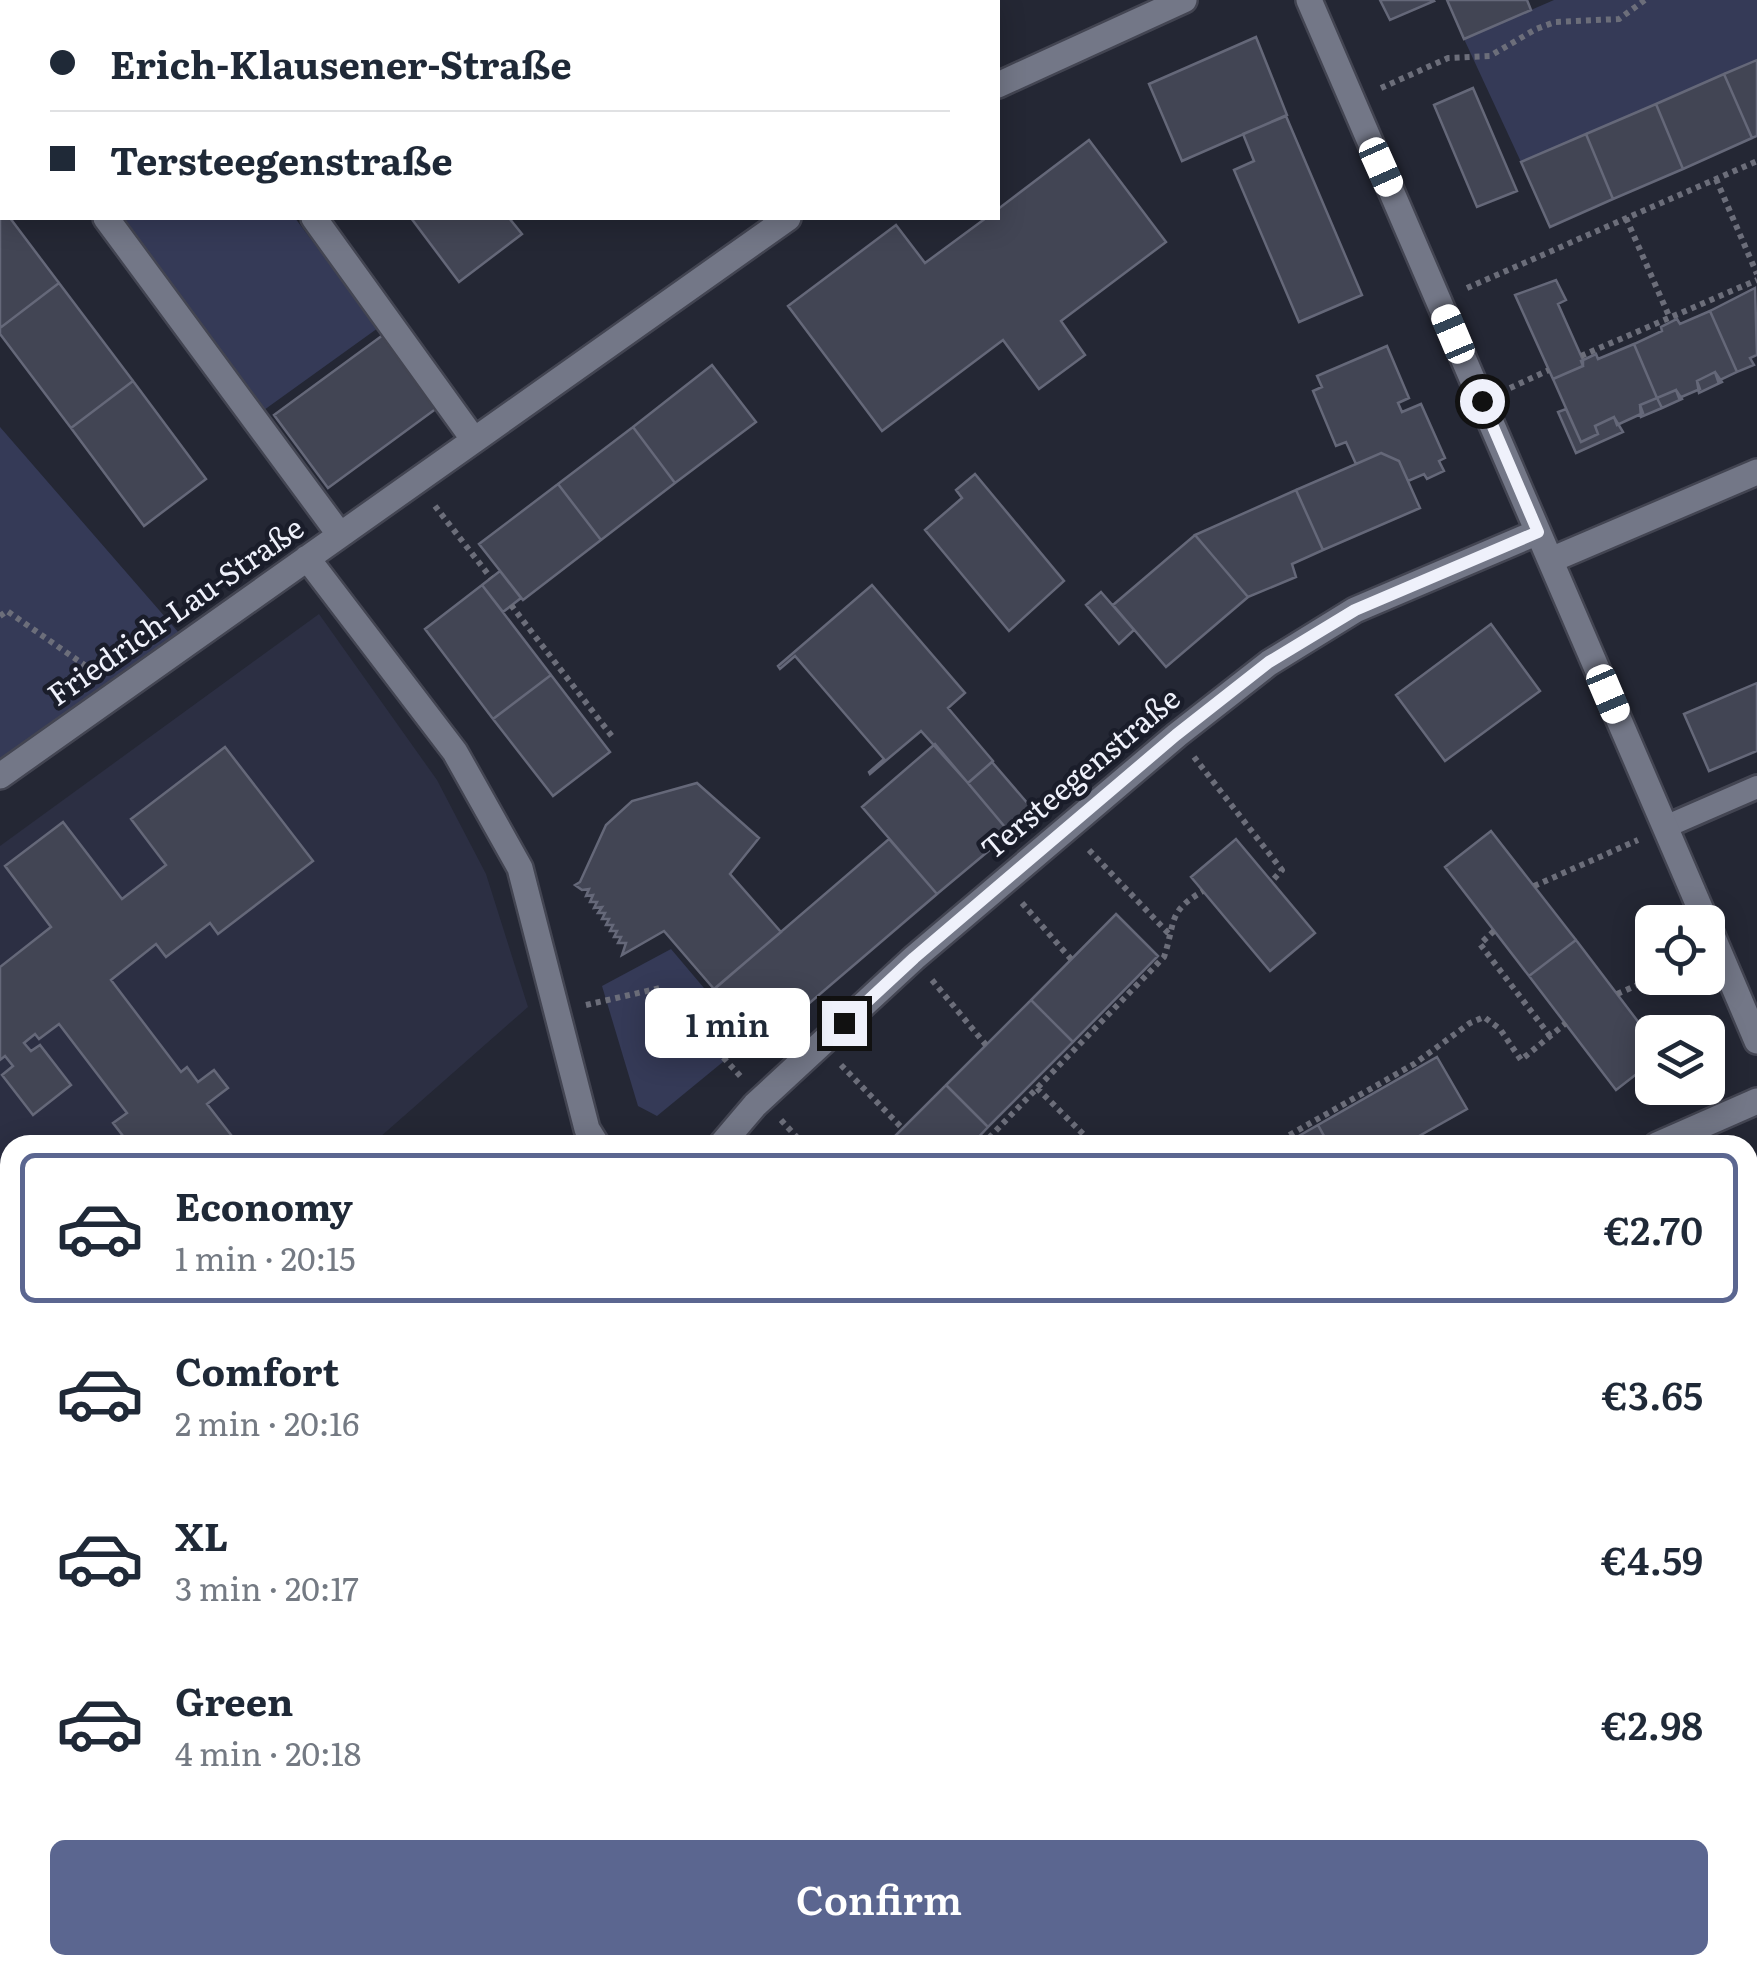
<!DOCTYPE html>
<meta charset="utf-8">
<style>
:root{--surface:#fff;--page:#f2f2f3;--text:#1f2937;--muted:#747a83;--line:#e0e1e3;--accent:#5b6690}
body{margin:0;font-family:Literata,serif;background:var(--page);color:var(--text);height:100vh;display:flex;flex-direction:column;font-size:38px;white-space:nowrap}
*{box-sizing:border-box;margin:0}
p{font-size:32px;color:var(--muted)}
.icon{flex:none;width:55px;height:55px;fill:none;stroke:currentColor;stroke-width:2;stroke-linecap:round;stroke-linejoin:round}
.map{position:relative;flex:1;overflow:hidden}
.drawer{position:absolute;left:0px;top:1135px;width:1758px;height:840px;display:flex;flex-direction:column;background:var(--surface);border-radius:30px 30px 0 0;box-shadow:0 5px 25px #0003}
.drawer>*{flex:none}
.hud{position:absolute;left:0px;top:0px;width:1000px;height:220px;box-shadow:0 5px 25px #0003;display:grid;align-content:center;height:220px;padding:0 50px;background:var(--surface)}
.tools{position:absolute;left:1635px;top:905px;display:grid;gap:20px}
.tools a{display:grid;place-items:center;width:90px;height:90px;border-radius:15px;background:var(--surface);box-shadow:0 5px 25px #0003;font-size:50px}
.end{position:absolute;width:45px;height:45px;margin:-22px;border:12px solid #eff1fb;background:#111;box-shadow:0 0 0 5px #111}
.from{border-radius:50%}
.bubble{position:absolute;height:70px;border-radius:15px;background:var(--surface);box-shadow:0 5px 25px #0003;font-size:32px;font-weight:600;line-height:70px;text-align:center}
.car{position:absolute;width:30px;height:60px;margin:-30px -15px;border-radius:12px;box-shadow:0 0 8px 2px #0007;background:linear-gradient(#fff 24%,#345 0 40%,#fff 0 76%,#345 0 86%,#fff 0)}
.hud b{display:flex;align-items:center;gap:35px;height:95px;font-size:38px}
.hud b+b{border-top:2px solid var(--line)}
.hud i{width:25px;height:25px;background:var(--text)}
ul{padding:18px 0 0;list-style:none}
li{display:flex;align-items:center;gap:30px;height:150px;margin:0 20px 15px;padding:0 30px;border:5px solid transparent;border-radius:15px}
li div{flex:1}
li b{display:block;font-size:38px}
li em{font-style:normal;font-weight:600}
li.current{border-color:var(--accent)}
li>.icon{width:90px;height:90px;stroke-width:1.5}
.primary-button{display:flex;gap:20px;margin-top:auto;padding:20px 50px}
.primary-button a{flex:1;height:115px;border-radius:15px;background:var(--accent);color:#fff;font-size:40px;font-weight:600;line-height:115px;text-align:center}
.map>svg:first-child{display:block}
.built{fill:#2c2f43}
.green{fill:#353a57}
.building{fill:#424554;stroke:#656879;stroke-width:2.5}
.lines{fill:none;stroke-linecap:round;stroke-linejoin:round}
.service-casing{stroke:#434552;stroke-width:28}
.minor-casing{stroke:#434552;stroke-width:30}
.path{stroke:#6c6e7a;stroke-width:6;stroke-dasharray:5 5;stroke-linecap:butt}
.service{stroke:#737787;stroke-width:22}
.minor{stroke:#737787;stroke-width:25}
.route{stroke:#eff1fb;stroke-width:12}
.labels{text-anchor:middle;stroke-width:9;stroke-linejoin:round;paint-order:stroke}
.street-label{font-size:30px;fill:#eff1fb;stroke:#1a1d2a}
</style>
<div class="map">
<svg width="1757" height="1975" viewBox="0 0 1757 1975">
<rect width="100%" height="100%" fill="#242734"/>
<!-- built -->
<path class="built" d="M 319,614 L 437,780 L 486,874 L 528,1007 L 371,1145 L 10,1145 L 10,1327 L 0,1322 L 0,846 Z
M 0,1655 L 10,1660 L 10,1965 L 318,1965 L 314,1975 L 0,1975 Z"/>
<!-- green -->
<path class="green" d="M 1554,0 L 1757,0 L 1757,60 L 1521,162 L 1464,39 Z
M 118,218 L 295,218 L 378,328 L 264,410 Z
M 0,427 L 179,633 L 0,761 Z
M 671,949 L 704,988 L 690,1001 L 735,1052 L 657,1116 L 638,1106 L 602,986 Z"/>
<!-- building -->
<path class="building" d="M 246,0 L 344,0 L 346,2 L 248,2 Z
M 733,0 L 825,0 L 826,2 L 734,2 Z
M 1380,0 L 1433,0 L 1434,1 L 1390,20 Z
M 1447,0 L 1527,0 L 1531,10 L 1464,39 Z
M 1256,37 L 1287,115 L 1182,161 L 1149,84 Z
M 1757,60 L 1757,136 L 1752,138 L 1724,74 Z
M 1724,74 L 1752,138 L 1683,169 L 1656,104 Z
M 1473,88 L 1517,191 L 1477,207 L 1434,105 Z
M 1656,104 L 1683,169 L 1613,199 L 1586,134 Z
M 1286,116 L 1362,295 L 1299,322 L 1234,170 L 1254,161 L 1243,134 Z
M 1586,134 L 1613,199 L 1550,227 L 1521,162 Z
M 1089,140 L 1166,242 L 1061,321 L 1085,355 L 1039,389 L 1003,340 L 882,431 L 788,306 L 896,225 L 925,263 L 986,218 L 998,218 L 998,209 Z
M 0,205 L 2,218 L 10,218 L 59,283 L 0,328 Z
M 411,218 L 509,218 L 522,234 L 459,282 Z
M 1556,280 L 1566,300 L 1558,304 L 1583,360 L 1583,366 L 1553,379 L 1515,295 Z
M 59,283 L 133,381 L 71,428 L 0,334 L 0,328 Z
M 1755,288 L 1757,355 L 1750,358 L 1754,365 L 1737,372 L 1710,311 Z
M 1710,311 L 1737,372 L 1718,381 L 1715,372 L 1697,381 L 1700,389 L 1679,398 L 1676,390 L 1657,398 L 1634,344 L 1662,331 L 1661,327 L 1677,319 L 1680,324 Z
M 383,335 L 437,408 L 328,488 L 274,415 Z
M 1634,344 L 1657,398 L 1640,405 L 1643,413 L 1617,425 L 1614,417 L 1595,426 L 1598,434 L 1581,442 L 1553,379 L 1583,366 L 1581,361 L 1596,354 L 1598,359 Z
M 1387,346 L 1409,398 L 1398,403 L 1402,412 L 1421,404 L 1445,458 L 1439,461 L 1444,471 L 1427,479 L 1424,474 L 1408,481 L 1399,461 L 1381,453 L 1356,464 L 1346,442 L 1336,446 L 1313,391 L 1322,387 L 1317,376 Z
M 712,365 L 756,422 L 675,483 L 633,427 Z
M 1715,372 L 1722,382 L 1699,393 L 1697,381 Z
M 133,381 L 206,479 L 144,526 L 71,428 Z
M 1676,390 L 1682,399 L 1662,408 L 1657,398 Z
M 1657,398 L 1662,408 L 1641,417 L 1640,405 Z
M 1566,409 L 1581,442 L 1598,434 L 1595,426 L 1614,417 L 1623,432 L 1576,453 L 1558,412 Z
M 633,427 L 675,483 L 601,540 L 558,484 Z
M 1381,453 L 1399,461 L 1420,508 L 1323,550 L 1296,490 Z
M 975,474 L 1064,581 L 1009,631 L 925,530 L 962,498 L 956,490 Z
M 558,484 L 601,540 L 523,600 L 479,544 Z
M 1296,490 L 1323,550 L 1292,564 L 1296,577 L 1248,597 L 1195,535 Z
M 1195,535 L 1248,597 L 1166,667 L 1113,605 Z
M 500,571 L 521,598 L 503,612 L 482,585 Z
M 482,585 L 551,675 L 493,719 L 425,629 Z
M 872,585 L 965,693 L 948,708 L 993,761 L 968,783 L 921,731 L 870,774 L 869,772 L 884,759 L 795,656 L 780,669 L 778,666 Z
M 1101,592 L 1134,630 L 1119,644 L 1086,605 Z
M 1491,624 L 1540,691 L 1445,761 L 1396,695 Z
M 551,675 L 610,752 L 553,796 L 493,719 Z
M 1757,683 L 1757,751 L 1709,771 L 1684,714 Z
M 935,744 L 1010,833 L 937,894 L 862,807 Z
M 225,747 L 313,861 L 218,934 L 210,923 L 166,957 L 156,944 L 111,980 L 181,1072 L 187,1067 L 198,1082 L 214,1070 L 228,1088 L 207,1104 L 235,1140 L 229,1145 L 130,1145 L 113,1123 L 127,1113 L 59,1024 L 39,1039 L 35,1034 L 24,1043 L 31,1051 L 40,1045 L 71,1085 L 33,1115 L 2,1075 L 13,1066 L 5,1056 L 0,1060 L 0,967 L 51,927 L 5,866 L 63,822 L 122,899 L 166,865 L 131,819 Z
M 992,762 L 1035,812 L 1010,833 L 968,783 Z
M 697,783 L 759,838 L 730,874 L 781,932 L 714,989 L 664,931 L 622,955 L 626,943 L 618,943 L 621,937 L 614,937 L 617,931 L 610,931 L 613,925 L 606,925 L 609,919 L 602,919 L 605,913 L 598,913 L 602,907 L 594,908 L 597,902 L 590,902 L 593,895 L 586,896 L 589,889 L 582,890 L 575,885 L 580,882 L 606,825 L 632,801 Z
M 1491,831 L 1576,940 L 1529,976 L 1445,867 Z
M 889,839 L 937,894 L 751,1053 L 739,1039 L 732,1045 L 708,1016 L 714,1011 L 704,998 Z
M 1236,839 L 1315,933 L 1270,971 L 1191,877 Z
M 1116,914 L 1158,956 L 1073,1042 L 1031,1000 Z
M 1576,940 L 1652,1040 L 1652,1062 L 1616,1090 L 1529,976 Z
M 1031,1000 L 1073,1042 L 988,1127 L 946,1085 Z
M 1437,1057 L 1467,1109 L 1403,1145 L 1329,1145 L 1318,1125 Z
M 946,1085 L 988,1127 L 971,1145 L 886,1145 Z
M 1318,1125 L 1329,1145 L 1283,1145 Z
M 1748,1188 L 1757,1206 L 1757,1308 L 1748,1312 Z
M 1757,1308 L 1757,1343 L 1748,1320 L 1748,1312 Z
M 0,1480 L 10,1484 L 10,1574 L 0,1570 Z
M 0,1787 L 10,1791 L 10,1938 L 0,1934 Z
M 1748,1882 L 1757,1901 L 1757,1919 L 1748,1923 Z
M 1748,1929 L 1757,1951 L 1757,1975 L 1732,1975 L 1728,1965 L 1748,1965 Z
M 74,1965 L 199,1965 L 195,1975 L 97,1975 Z
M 455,1965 L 496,1965 L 511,1975 L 448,1975 Z
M 802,1965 L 842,1965 L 834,1975 L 814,1975 Z
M 842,1965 L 894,1965 L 886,1975 L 834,1975 Z
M 1090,1965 L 1118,1965 L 1128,1975 L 1080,1975 Z
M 1264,1965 L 1275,1965 L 1288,1975 L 1257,1975 Z
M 1275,1965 L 1323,1965 L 1316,1975 L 1288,1975 Z"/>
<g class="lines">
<!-- service casing -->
<g class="service-casing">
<path id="service" d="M 875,0 L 876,2
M 1665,827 L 1757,787
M 1667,1965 L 1674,1975"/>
</g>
<!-- minor casing -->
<g class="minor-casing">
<path id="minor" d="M 1309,0 L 1706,922
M 998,85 L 1184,0
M 106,218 L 340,535
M 314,218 L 474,440
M 307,558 L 455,752 L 520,868 L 587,1129 L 597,1145
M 1551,560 L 1757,472
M 0,776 L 788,218
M 1708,926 L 1757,1041
M 721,1145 L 755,1105 L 914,958 L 1177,735 L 1269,663 L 1355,610 L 1538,532
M 1657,1145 L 1757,1101
M 0,1621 L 10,1625
M 1748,1833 L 1757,1829
M 1026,1965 L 1036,1975
M 330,1975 L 334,1965
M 608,1975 L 616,1965
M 1483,1975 L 1498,1965"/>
</g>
<!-- path -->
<path class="path" d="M 698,0 L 699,2
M 156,2 L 156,0
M 0,8 L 2,5
M 1381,88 L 1448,58 L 1490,56 L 1536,29 L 1555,22 L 1619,19 L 1645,0
M 0,114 L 2,117
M 1716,179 L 1757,274
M 1626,218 L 1669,316
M 1467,288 L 1757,161
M 1581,356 L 1757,280
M 1510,388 L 1549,370
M 435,506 L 491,578
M 511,605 L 614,739
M 0,616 L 7,611 L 93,671
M 1194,757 L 1282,870 L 1272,881
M 1089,850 L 1170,935
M 1534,886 L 1638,840
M 1022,903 L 1071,959
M 1494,931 L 1480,944 L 1550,1036
M 932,980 L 986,1045
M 1617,994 L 1653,978
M 586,1005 L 660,988 L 742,1078
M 841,1065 L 903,1129
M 1037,1088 L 1094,1145
M 781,1120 L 804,1145
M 1404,1144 L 1405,1145
M 982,1145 L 1164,957 C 1176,921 1167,912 1203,891
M 1272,1145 L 1414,1064 L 1470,1023 L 1484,1017 L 1500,1029 L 1521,1060 L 1566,1023
M 1748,1366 L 1757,1387"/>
<!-- service -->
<use href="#service" class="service"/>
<!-- minor -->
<use href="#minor" class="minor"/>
</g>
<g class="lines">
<!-- route -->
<path class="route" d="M 844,1023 L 914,958 L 1176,735 L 1269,662 L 1355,610 L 1538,532 L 1482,401"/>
</g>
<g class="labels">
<!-- street labels -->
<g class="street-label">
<text transform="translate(176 612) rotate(-35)" y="10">Friedrich-Lau-Straße</text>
<text transform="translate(1081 774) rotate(-40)" y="10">Tersteegenstraße</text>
</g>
</g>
</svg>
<div class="tools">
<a><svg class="icon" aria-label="locate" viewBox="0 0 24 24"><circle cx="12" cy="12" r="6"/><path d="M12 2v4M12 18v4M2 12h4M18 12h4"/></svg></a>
<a><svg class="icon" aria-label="layers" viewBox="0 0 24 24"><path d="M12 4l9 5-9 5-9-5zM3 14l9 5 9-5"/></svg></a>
</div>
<i class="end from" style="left:1482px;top:401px"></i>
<i class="end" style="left:844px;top:1023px"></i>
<div class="bubble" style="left:645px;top:988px;width:165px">1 min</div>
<i class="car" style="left:1381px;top:167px;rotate:156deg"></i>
<i class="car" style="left:1453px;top:334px;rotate:337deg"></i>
<i class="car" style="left:1608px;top:694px;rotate:157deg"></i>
<div class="hud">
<b><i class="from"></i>Erich-Klausener-Straße</b>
<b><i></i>Tersteegenstraße</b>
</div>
<section class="drawer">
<ul>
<li class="current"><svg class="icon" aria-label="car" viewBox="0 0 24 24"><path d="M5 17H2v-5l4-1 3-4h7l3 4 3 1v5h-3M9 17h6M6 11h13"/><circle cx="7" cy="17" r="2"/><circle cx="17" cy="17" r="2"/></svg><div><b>Economy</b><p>1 min · 20:15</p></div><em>€2.70</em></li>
<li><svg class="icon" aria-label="car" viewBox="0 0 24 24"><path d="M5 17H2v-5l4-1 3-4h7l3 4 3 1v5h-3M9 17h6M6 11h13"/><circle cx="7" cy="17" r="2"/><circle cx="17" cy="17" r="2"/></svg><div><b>Comfort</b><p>2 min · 20:16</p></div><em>€3.65</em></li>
<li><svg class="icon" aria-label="car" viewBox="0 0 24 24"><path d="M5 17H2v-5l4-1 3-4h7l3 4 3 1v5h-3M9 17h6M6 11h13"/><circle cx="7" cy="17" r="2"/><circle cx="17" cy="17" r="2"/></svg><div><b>XL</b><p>3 min · 20:17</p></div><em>€4.59</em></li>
<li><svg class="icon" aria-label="car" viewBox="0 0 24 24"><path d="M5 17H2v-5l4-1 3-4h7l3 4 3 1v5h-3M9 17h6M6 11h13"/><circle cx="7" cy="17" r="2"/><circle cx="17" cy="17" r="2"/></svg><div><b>Green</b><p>4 min · 20:18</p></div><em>€2.98</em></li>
</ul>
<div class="primary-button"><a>Confirm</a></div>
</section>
</div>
